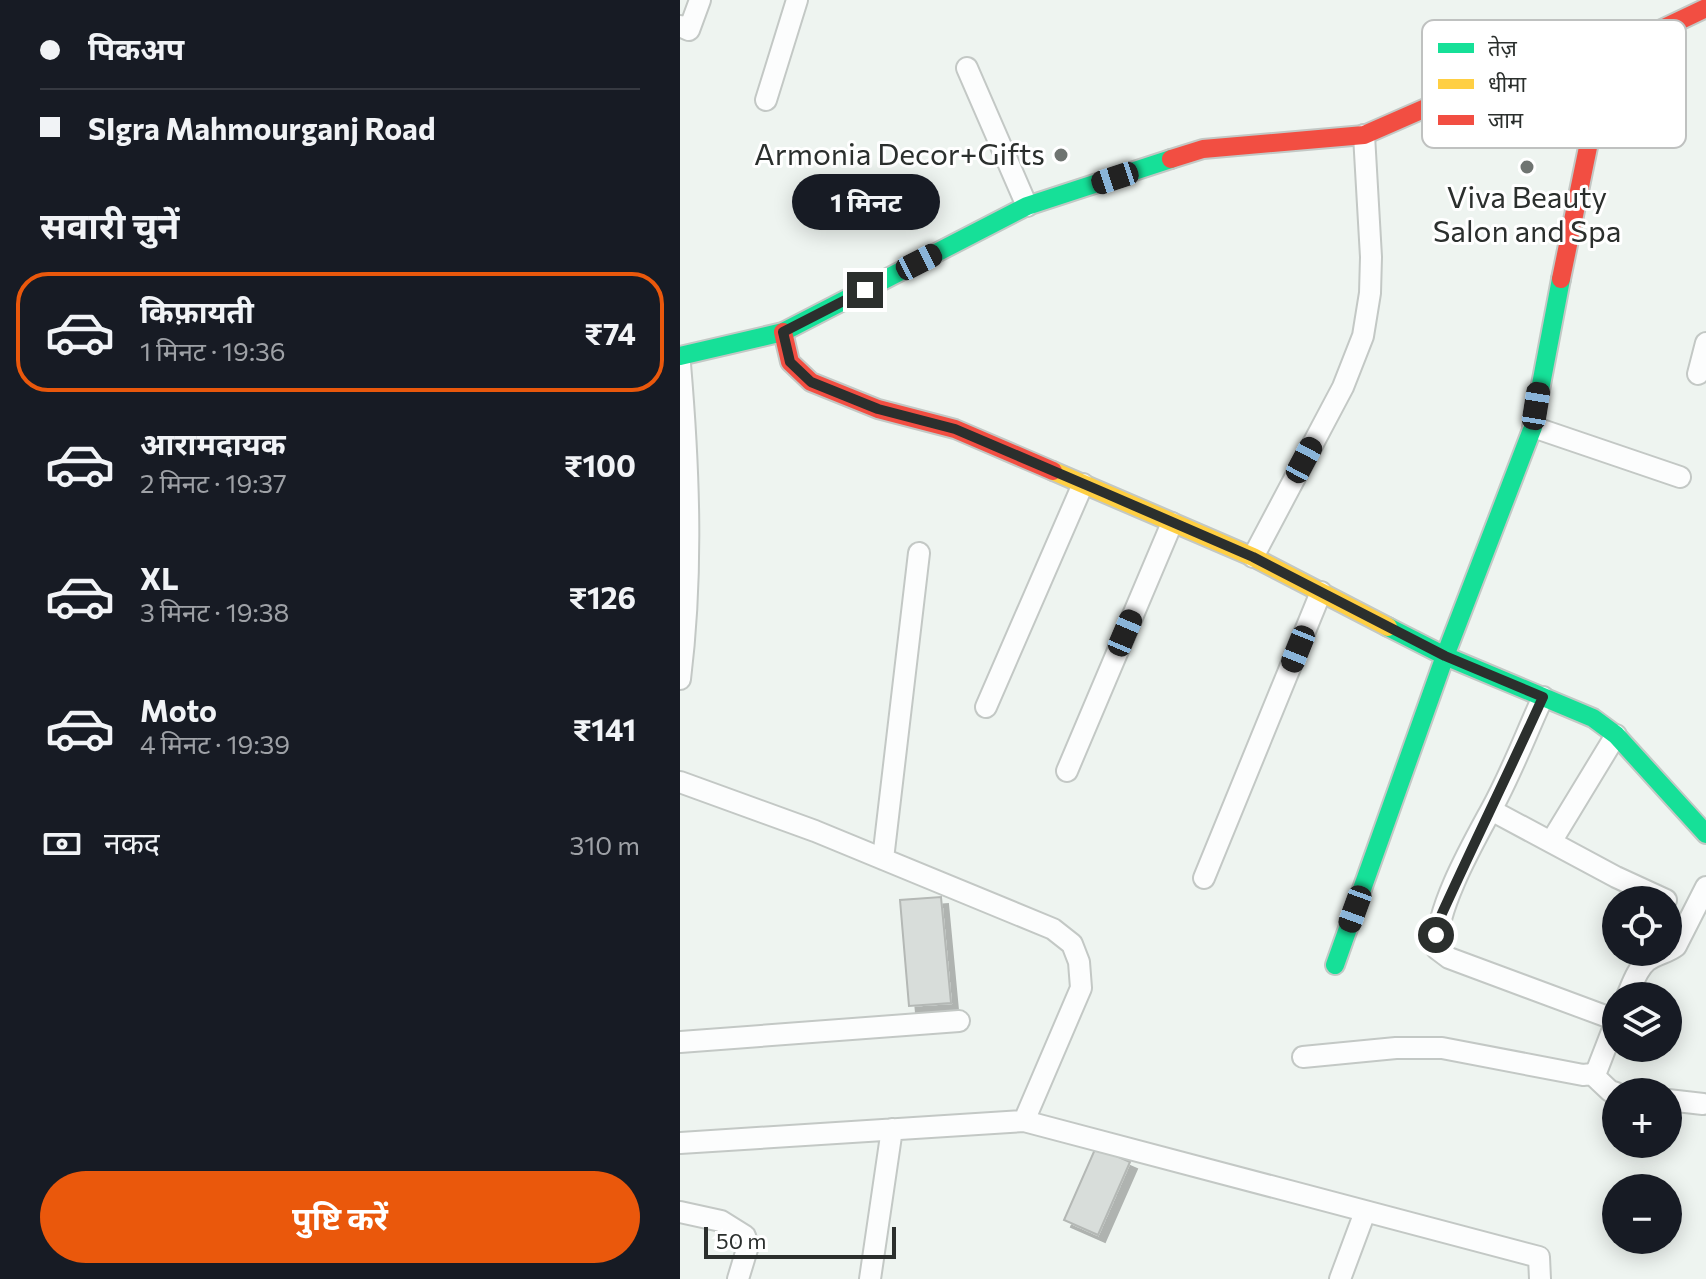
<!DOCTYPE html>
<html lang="hi">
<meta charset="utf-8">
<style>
:root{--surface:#171b24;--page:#20242c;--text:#f1f3f6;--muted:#9ea1a6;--line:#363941;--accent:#ea580c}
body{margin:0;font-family:Commissioner,"Noto Sans Devanagari",sans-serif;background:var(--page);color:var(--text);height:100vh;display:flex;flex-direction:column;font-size:30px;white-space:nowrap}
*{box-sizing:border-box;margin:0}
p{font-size:26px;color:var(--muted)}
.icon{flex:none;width:44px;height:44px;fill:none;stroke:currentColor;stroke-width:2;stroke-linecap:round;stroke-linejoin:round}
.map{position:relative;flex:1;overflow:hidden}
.sheet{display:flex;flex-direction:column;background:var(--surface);width:680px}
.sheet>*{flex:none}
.banner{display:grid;align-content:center;height:176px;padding:0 40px;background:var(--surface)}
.tools{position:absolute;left:922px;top:886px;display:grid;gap:16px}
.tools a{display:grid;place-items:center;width:80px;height:80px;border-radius:50%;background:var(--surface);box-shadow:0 4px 20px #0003;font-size:40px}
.scale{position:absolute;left:24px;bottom:20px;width:192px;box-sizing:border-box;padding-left:8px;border:4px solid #2b2f2d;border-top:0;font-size:22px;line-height:28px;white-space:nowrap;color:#2b2f2d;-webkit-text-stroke:6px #fff;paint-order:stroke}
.end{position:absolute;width:36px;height:36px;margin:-18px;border:10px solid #2b2f2d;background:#fff;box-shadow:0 0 0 4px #fff}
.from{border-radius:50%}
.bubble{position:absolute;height:56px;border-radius:28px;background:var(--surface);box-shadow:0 4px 20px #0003;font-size:26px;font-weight:700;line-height:56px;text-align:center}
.car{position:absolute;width:24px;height:48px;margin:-24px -12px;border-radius:10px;box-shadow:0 0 6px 2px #0007;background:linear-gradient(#222 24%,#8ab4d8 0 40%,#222 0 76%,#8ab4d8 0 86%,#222 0)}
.banner b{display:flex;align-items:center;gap:28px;height:76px;font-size:30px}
.banner b+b{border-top:2px solid var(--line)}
.banner i{width:20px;height:20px;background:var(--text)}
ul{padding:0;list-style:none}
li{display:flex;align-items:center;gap:24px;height:120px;margin:0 16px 12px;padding:0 24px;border:4px solid transparent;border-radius:32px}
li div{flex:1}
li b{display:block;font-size:30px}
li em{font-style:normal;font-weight:700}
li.current{border-color:var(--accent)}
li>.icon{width:72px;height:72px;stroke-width:1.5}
h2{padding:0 40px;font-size:36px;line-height:96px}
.pay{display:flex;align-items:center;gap:20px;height:88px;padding:0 40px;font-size:30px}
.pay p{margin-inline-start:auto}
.primary-button{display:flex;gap:16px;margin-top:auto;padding:16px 40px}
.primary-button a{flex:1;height:92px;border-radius:48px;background:var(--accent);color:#fff;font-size:32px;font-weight:700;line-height:92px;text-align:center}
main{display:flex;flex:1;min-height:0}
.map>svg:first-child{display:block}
.building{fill:#d8ddda;stroke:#b4b8b5;stroke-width:2;filter:url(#shadow)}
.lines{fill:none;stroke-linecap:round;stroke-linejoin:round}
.street-casing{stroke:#c3c8c5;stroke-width:24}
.fast-casing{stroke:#c3c8c5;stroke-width:22}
.slow-casing{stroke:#c3c8c5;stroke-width:22}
.jam-casing{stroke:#c3c8c5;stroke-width:22}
.street{stroke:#fcfdfd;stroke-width:20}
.fast{stroke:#16e098;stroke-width:18}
.slow{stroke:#ffcf43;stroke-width:18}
.jam{stroke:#f24e42;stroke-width:18}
.route{stroke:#2b2f2d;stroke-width:10}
.poi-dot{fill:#6f7471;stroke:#fff;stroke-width:3}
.labels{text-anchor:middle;stroke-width:6;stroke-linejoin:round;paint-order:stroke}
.poi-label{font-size:30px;fill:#2b2f2d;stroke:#fff;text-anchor:end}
.key{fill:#fff;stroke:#bfc1c0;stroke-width:2}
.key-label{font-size:22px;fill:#2b2f2d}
</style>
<main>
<section class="sheet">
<div class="banner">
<b><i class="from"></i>पिकअप</b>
<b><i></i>SIgra Mahmourganj Road</b>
</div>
<h2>सवारी चुनें</h2>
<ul>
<li class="current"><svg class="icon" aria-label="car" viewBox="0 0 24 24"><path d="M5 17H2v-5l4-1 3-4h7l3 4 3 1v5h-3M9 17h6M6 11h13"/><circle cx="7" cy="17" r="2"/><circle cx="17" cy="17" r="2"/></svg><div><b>किफ़ायती</b><p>1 मिनट · 19:36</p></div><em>₹74</em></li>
<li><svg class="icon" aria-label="car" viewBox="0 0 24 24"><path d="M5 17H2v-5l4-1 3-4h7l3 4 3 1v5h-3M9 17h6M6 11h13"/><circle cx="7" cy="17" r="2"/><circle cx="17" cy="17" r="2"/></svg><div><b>आरामदायक</b><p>2 मिनट · 19:37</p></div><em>₹100</em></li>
<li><svg class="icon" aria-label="car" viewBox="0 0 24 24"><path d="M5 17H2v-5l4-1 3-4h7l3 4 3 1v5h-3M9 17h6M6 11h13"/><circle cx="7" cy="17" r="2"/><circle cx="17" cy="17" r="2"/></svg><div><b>XL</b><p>3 मिनट · 19:38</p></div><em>₹126</em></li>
<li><svg class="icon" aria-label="car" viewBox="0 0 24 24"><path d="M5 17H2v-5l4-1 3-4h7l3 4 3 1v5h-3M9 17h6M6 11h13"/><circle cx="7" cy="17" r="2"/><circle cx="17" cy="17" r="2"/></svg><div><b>Moto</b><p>4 मिनट · 19:39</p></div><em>₹141</em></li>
</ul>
<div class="pay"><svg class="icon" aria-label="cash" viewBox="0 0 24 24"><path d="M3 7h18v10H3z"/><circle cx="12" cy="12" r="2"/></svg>नकद<p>310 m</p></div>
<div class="primary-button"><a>पुष्टि करें</a></div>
</section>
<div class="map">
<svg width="1026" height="1279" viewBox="0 0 1026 1279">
<defs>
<filter id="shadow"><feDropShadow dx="7" dy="7" stdDeviation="0" flood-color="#0004"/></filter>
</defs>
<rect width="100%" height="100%" fill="#eef4f0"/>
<!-- building -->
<path class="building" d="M 261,897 L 271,1003 L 229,1006 L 220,900 Z
M 416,1147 L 450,1162 L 418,1235 L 384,1220 Z"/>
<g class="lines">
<!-- street casing -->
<g class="street-casing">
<path id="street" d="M 0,26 L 9,30 L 20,0
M 287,68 L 347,206
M 86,100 L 117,0
M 0,364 C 9,469 13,574 0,679
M 1018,374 L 1026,343
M 853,427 L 1000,477
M 573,557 L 663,387 L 683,336 L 690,293 L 691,257 L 684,135
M 863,697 C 846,734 831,774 811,810 C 792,845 755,910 757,949 L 769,958 L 936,1020
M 306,707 L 403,484
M 387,771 L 492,523
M 0,782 L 135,831 L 373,929 L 392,944 L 399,962 L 401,988 L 344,1121
M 811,810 L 936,877 L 986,900
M 871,842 L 936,735
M 203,859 L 239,553
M 524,878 L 641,592
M 947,996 C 952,985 957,969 967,961 C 976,954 987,953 996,946 L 1026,887
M 0,1042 L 279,1021
M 623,1057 L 716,1048 L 762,1048 L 903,1075 L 912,1074 L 917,1070 L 936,1021
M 912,1074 L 930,1091 L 936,1093
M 988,1100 L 1023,1104
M 0,1143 L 344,1121 L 859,1257 L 860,1279
M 0,1212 L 41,1221 L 65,1236 L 68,1246 L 58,1279
M 190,1279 L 212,1129
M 660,1279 L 685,1212"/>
</g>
<!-- fast casing -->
<g class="fast-casing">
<path id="fast" d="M 0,356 L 103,332 L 347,206 L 491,159
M 708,627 L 765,656 L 913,718 L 936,735 L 1026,834
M 655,965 L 765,656 L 853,427 L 881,279"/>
</g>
<!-- slow casing -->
<g class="slow-casing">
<path id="slow" d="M 373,471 L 573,557 L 708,627"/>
</g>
<!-- jam casing -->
<g class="jam-casing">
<path id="jam" d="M 491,159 L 523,149 L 684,135 L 764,100 L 923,57 L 1026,8
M 881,279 L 915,113 L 923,57
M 103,332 L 110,362 L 131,382 L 198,409 L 275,429 L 373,471"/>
</g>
<!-- street -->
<use href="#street" class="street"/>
<!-- fast -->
<use href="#fast" class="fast"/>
<!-- slow -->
<use href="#slow" class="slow"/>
<!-- jam -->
<use href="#jam" class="jam"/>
</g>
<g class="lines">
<!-- route -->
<path class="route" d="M 185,290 L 103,332 L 110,362 L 131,382 L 198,409 L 275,429 L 425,493 L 573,557 L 765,656 L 863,697 C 829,772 793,845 759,920 L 756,935"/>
</g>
<!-- markers -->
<g class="poi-dot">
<circle cx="381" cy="155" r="8"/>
<circle cx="847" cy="167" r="8"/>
</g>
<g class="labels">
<!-- poi labels -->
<g class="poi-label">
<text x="365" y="165">Armonia Decor+Gifts</text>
<text x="847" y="208" text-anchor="middle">Viva Beauty<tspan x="847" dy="34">Salon and Spa</tspan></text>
</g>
</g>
<!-- legend -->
<rect x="742" y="20" width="264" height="128" rx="12" class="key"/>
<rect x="758" y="43" width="36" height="10" fill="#16e098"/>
<rect x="758" y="79" width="36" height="10" fill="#ffcf43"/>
<rect x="758" y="115" width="36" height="10" fill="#f24e42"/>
<g class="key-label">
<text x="808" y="56">तेज़</text>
<text x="808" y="92">धीमा</text>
<text x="808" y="128">जाम</text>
</g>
</svg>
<div class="tools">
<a><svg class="icon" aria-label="locate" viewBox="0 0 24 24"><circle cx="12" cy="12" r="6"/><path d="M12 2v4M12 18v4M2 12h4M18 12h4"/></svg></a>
<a><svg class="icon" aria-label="layers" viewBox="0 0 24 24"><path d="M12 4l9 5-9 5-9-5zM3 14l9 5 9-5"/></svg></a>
<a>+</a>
<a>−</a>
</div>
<div class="scale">50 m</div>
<i class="end from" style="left:756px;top:935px"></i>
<i class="end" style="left:185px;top:290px"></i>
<div class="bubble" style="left:112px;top:174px;width:148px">1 मिनट</div>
<i class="car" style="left:435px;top:178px;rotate:252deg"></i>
<i class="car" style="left:239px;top:262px;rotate:63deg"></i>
<i class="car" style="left:856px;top:406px;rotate:9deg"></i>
<i class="car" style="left:624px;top:460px;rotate:28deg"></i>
<i class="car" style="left:445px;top:633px;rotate:23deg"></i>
<i class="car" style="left:618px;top:649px;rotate:202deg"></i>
<i class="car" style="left:675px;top:909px;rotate:200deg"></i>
</div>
</main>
